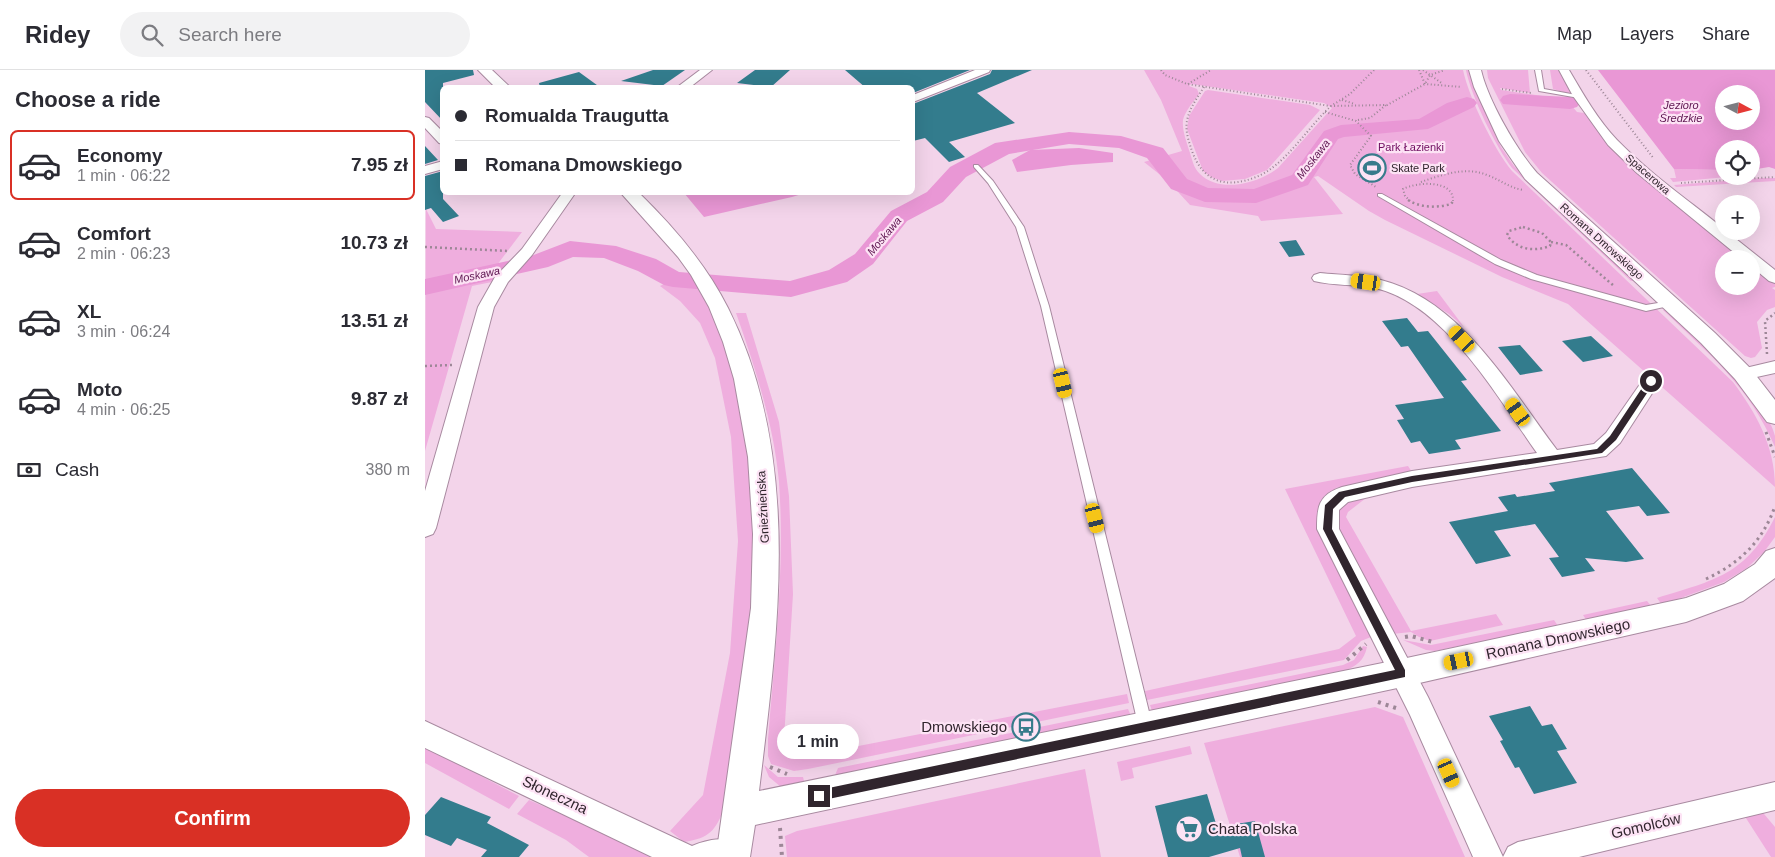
<!DOCTYPE html>
<meta charset="utf-8">
<style>
:root{--surface:#fff;--page:#f2f2f3;--text:#2b2b33;--muted:#7c7c81;--line:#e1e1e2;--accent:#d93025}
body{margin:0;font-family:Helvetica,sans-serif;background:var(--page);color:var(--text);height:100vh;display:flex;flex-direction:column;font-size:19px;white-space:nowrap}
*{box-sizing:border-box;margin:0}
p{font-size:16px;color:var(--muted)}
.icon{flex:none;width:28px;height:28px;fill:none;stroke:currentColor;stroke-width:2;stroke-linecap:round;stroke-linejoin:round}
.map{position:relative;flex:1;overflow:hidden}
.side{display:flex;flex-direction:column;background:var(--surface);width:425px}
.side>*{flex:none}
.guide{position:absolute;left:15px;top:15px;width:475px;height:110px;border-radius:8px;box-shadow:0 5px 20px #0002;display:grid;align-content:center;height:110px;padding:0 15px;background:var(--surface)}
.needle{width:32px;rotate:97deg}
.buttons{position:absolute;left:1290px;top:15px;display:grid;gap:10px}
.buttons a{display:grid;place-items:center;width:45px;height:45px;border-radius:50%;background:var(--surface);box-shadow:0 5px 20px #0002;font-size:25px}
.end{position:absolute;width:22px;height:22px;margin:-11px;border:6px solid #30252d;background:#fff;box-shadow:0 0 0 2px #fff}
.from{border-radius:50%}
.bubble{position:absolute;height:35px;border-radius:18px;background:var(--surface);box-shadow:0 5px 20px #0002;font-size:16px;font-weight:600;line-height:35px;text-align:center}
.car{position:absolute;width:15px;height:30px;margin:-15px -8px;border-radius:6px;box-shadow:0 0 4px 1px #0007;background:linear-gradient(#f5c518 24%,#345 0 40%,#f5c518 0 76%,#345 0 86%,#f5c518 0)}
.guide b{display:flex;align-items:center;gap:18px;height:48px;font-size:19px}
.guide b+b{border-top:1px solid var(--line)}
.guide i{width:12px;height:12px;background:var(--text)}
ul{padding:0;list-style:none}
li{display:flex;align-items:center;gap:15px;height:70px;margin:0 10px 8px;padding:0 5px;border:2px solid transparent;border-radius:8px}
li div{flex:1}
li b{display:block;font-size:19px}
li em{font-style:normal;font-weight:600}
li.on{border-color:var(--accent)}
li>.icon{width:45px;height:45px;stroke-width:1.5}
h2{padding:0 15px;font-size:22px;line-height:60px}
.pay{display:flex;align-items:center;gap:12px;height:55px;padding:0 15px;font-size:19px}
.pay p{margin-inline-start:auto}
.cta{display:flex;gap:10px;margin-top:auto;padding:10px 15px}
.cta a{flex:1;height:58px;border-radius:30px;background:var(--accent);color:#fff;font-size:20px;font-weight:600;line-height:58px;text-align:center}
header{display:flex;align-items:center;gap:30px;box-sizing:border-box;height:70px;padding:0 25px;background:var(--surface);border-bottom:1px solid var(--line)}
header strong{font-size:24px}
nav{display:flex;gap:28px;margin-inline-start:auto;font-size:18px}
.search{width:350px;height:45px;background:var(--page);display:flex;align-items:center;gap:12px;box-sizing:border-box;padding:0 18px;border-radius:28px;color:var(--muted);font-size:19px}
main{display:flex;flex:1;min-height:0}
.map>svg:first-child{display:block}
.green{fill:#efaede;fill-rule:evenodd}
.water{fill:#e997d5;fill-rule:evenodd}
.lines{fill:none;stroke-linecap:round;stroke-linejoin:round}
.river{fill:#e997d5;fill-rule:evenodd}
.building{fill:#337c8d}
.service-casing{stroke:#a88aa0;stroke-width:2}
.minor-casing{stroke:#a88aa0;stroke-width:2}
.tertiary-casing{stroke:#a88aa0;stroke-width:2}
.path-far3{stroke:#9d8797;stroke-width:2;stroke-dasharray:1 2.5;stroke-linecap:butt}
.path-far2{stroke:#9d8797;stroke-width:2.5;stroke-dasharray:2 3;stroke-linecap:butt}
.path-far1{stroke:#9d8797;stroke-width:3;stroke-dasharray:2.5 4;stroke-linecap:butt}
.path{stroke:#9d8797;stroke-width:4;stroke-dasharray:3 5;stroke-linecap:butt}
.service{fill:#fff;fill-rule:evenodd}
.minor{fill:#fff;fill-rule:evenodd}
.tertiary{fill:#fff;fill-rule:evenodd}
.route{fill:#30252d}
.labels{text-anchor:middle;stroke-width:4.5;stroke-linejoin:round;paint-order:stroke}
.far-water-label{font-size:11px;font-style:italic;fill:#5d1550;stroke:#fde3f5}
.far-park-label{font-size:11px;fill:#6e0b5f;stroke:#fde3f5}
.far-poi-label{font-size:11px;fill:#30252d;stroke:#fde3f5;text-anchor:start}
.far-street-label{font-size:11px;fill:#30252d;stroke:#fde3f5}
.street-label{font-size:12px;fill:#30252d;stroke:#fde3f5}
.near-street-label{font-size:15px;fill:#30252d;stroke:#fde3f5}
.near-poi-label{font-size:15px;fill:#30252d;stroke:#fde3f5;text-anchor:end}
</style>
<header>
<strong>Ridey</strong>
<div class="search"><svg class="icon" aria-label="search" viewBox="0 0 24 24"><circle cx="10" cy="10" r="6"/><path d="M15 15l6 6"/></svg>Search here</div>
<nav><a>Map</a><a>Layers</a><a>Share</a></nav>
</header>
<main>
<section class="side">
<h2>Choose a ride</h2>
<ul>
<li class="on"><svg class="icon" aria-label="car" viewBox="0 0 24 24"><path d="M5 17H2v-5l4-1 3-4h7l3 4 3 1v5h-3M9 17h6M6 11h13"/><circle cx="7" cy="17" r="2"/><circle cx="17" cy="17" r="2"/></svg><div><b>Economy</b><p>1 min · 06:22</p></div><em>7.95 zł</em></li>
<li><svg class="icon" aria-label="car" viewBox="0 0 24 24"><path d="M5 17H2v-5l4-1 3-4h7l3 4 3 1v5h-3M9 17h6M6 11h13"/><circle cx="7" cy="17" r="2"/><circle cx="17" cy="17" r="2"/></svg><div><b>Comfort</b><p>2 min · 06:23</p></div><em>10.73 zł</em></li>
<li><svg class="icon" aria-label="car" viewBox="0 0 24 24"><path d="M5 17H2v-5l4-1 3-4h7l3 4 3 1v5h-3M9 17h6M6 11h13"/><circle cx="7" cy="17" r="2"/><circle cx="17" cy="17" r="2"/></svg><div><b>XL</b><p>3 min · 06:24</p></div><em>13.51 zł</em></li>
<li><svg class="icon" aria-label="car" viewBox="0 0 24 24"><path d="M5 17H2v-5l4-1 3-4h7l3 4 3 1v5h-3M9 17h6M6 11h13"/><circle cx="7" cy="17" r="2"/><circle cx="17" cy="17" r="2"/></svg><div><b>Moto</b><p>4 min · 06:25</p></div><em>9.87 zł</em></li>
</ul>
<div class="pay"><svg class="icon" aria-label="cash" viewBox="0 0 24 24"><path d="M3 7h18v10H3z"/><circle cx="12" cy="12" r="2"/></svg>Cash<p>380 m</p></div>
<div class="cta"><a>Confirm</a></div>
</section>
<div class="map">
<svg width="1350" height="787" viewBox="0 0 1350 787">
<rect width="100%" height="100%" fill="#f3d4ea"/>
<!-- green -->
<path class="green" d="M 719,0 L 1038,0 C 1044,28 1069,79 1087,101 L 1308,312 C 1331,343 1350,376 1350,417 L 1143,234 L 1077,207 L 960,150 L 944,141 L 893,106 L 889,107 L 918,144 L 836,151 L 833,146 L 765,135 L 743,111 L 719,92 L 757,81 L 736,30 ZM 766,14 L 899,33 L 907,38 L 853,98 C 834,113 795,124 775,104 C 768,98 767,88 764,80 C 761,70 757,60 758,50 C 760,41 769,31 774,24 L 772,19 L 764,16 Z
M 1041,0 L 1044,0 L 1047,11 L 1076,77 L 1089,96 L 1211,210 L 1206,211 L 1087,98 C 1071,77 1046,26 1041,0 Z
M 1062,0 L 1103,0 L 1105,23 L 1075,18 L 1076,20 L 1131,28 L 1086,28 L 1085,29 L 1087,32 L 1146,35 L 1152,42 L 1159,43 L 1183,72 L 1320,189 L 1299,189 L 1299,216 L 1326,216 L 1326,194 L 1350,214 L 1350,217 L 1347,218 L 1350,220 L 1350,237 L 1342,240 L 1332,252 L 1337,278 L 1330,287 L 1326,288 L 1320,286 L 1117,103 L 1100,82 L 1063,8 Z
M 1125,0 L 1133,0 L 1148,25 L 1128,19 Z
M 783,20 L 885,35 L 895,40 L 842,100 L 820,109 L 797,111 L 786,107 L 778,101 L 762,59 L 764,46 L 780,21 Z
M 1249,99 L 1299,100 L 1299,106 L 1312,106 L 1248,112 L 1245,108 L 1251,108 Z
M 1337,108 L 1350,108 L 1350,111 L 1251,117 L 1249,115 Z
M 1,139 L 11,159 L 97,162 L 72,195 L 82,193 L 67,212 L 47,216 L 0,381 Z
M 264,202 C 336,306 333,463 323,583 C 318,635 308,686 300,737 C 290,761 285,768 259,772 L 245,761 L 278,725 L 305,583 L 313,471 L 306,367 L 290,288 L 275,253 L 255,231 L 235,216 Z
M 1012,221 L 1039,257 L 1024,244 L 992,224 Z
M 1238,240 L 1243,240 C 1267,263 1345,335 1350,366 C 1350,369 1350,373 1350,377 C 1324,316 1284,284 1238,240 Z
M 311,243 L 321,243 L 354,352 L 364,426 L 368,524 L 358,685 L 382,686 L 702,624 L 704,633 L 383,699 L 369,701 L 346,694 L 343,686 L 343,669 C 350,584 360,498 354,412 C 349,355 330,297 311,243 Z
M 983,396 L 987,402 L 911,418 L 898,427 L 895,436 L 946,562 L 946,567 L 936,571 L 919,590 L 722,630 L 720,621 L 914,579 L 931,566 L 860,419 Z
M 941,428 L 923,442 L 921,447 L 986,561 L 1071,544 L 1078,555 L 1005,571 L 994,567 L 986,562 L 967,564 L 909,453 L 914,440 L 921,432 Z
M 1350,447 L 1350,467 L 1339,482 L 1322,498 L 1299,512 L 1237,535 L 1232,528 C 1290,510 1321,505 1350,447 Z
M 1222,531 L 1227,537 L 1162,551 L 1158,545 Z
M 1129,550 L 1133,556 L 1010,581 L 1001,580 L 978,570 L 1006,575 Z
M 938,576 L 942,577 C 939,591 932,595 920,601 L 727,641 L 725,635 L 918,595 L 929,590 Z
M 950,637 L 978,647 L 1040,787 L 815,787 L 779,673 Z
M 703,639 L 706,646 L 408,710 L 413,698 Z
M 765,676 L 767,684 L 707,698 L 709,708 L 696,711 L 692,692 Z
M 0,677 L 94,726 L 84,739 L 0,693 Z
M 339,695 L 353,707 L 378,707 L 380,715 L 356,717 L 344,707 Z
M 660,699 L 676,787 L 362,787 L 360,766 L 372,761 Z
M 1323,725 L 1350,757 L 1350,787 L 1346,787 L 1308,728 Z
M 104,730 L 235,787 L 164,787 L 141,770 L 92,744 Z"/>
<!-- water -->
<path class="water" d="M 1173,0 L 1350,0 L 1350,99 L 1344,97 L 1326,100 L 1326,79 L 1299,79 L 1299,100 L 1249,99 ZM 1299,24 L 1326,24 L 1326,51 L 1299,51 Z
M 1088,30 L 1138,30 L 1144,32 L 1146,35 L 1089,32 Z
M 654,78 L 688,83 L 688,92 L 646,95 L 592,102 L 587,90 L 605,80 Z
M 259,123 L 380,123 L 367,127 L 279,147 Z"/>
<g class="lines">
<!-- river -->
<path class="river" d="M 1085,24 L 1145,27 L 1152,29 L 1155,33 L 1152,37 L 1145,39 L 1078,34 L 1075,30 L 1078,26 Z
M 1042,27 L 1049,29 L 1052,33 L 1049,37 L 1003,59 L 919,67 L 913,69 L 883,115 L 831,133 L 780,132 L 746,119 L 722,88 L 694,78 L 644,74 L 584,84 L 541,107 L 518,132 L 482,151 L 448,194 L 422,212 L 366,227 L 248,217 L 239,215 L 213,201 L 179,188 L 148,187 L 123,197 L 0,225 L 0,209 L 106,186 L 145,171 L 191,176 L 231,189 L 254,202 L 365,211 L 404,200 L 430,184 L 466,141 L 502,122 L 525,97 L 570,73 L 644,62 L 696,66 L 738,78 L 762,109 L 783,118 L 829,119 L 867,105 L 899,61 L 916,55 L 994,49 L 1022,33 Z"/>
</g>
<!-- building -->
<path class="building" d="M 0,0 L 48,0 L 49,5 L 18,13 L 18,51 L 0,32 Z
M 228,0 L 260,0 L 237,16 L 196,11 Z
M 330,0 L 365,0 L 346,17 L 312,13 Z
M 420,0 L 545,0 L 488,23 L 488,18 L 441,18 Z
M 567,0 L 607,0 L 552,23 L 590,53 L 524,72 L 540,87 L 524,92 L 500,68 L 488,71 L 488,34 L 565,4 Z
M 154,2 L 176,18 L 115,18 L 114,13 Z
M 0,76 L 13,90 L 0,94 Z
M 18,101 L 18,129 L 34,146 L 18,152 L 6,138 L 0,140 L 0,106 Z
M 871,170 L 880,185 L 864,187 L 854,172 Z
M 982,248 L 993,262 L 1003,261 L 1042,310 L 1036,311 L 1076,361 L 1030,370 L 1036,379 L 1004,384 L 995,371 L 986,373 L 972,350 L 979,349 L 970,335 L 1019,328 L 983,276 L 976,277 L 957,251 Z
M 1166,266 L 1188,286 L 1158,292 L 1137,271 Z
M 1095,275 L 1118,301 L 1095,305 L 1073,277 Z
M 1207,398 L 1245,443 L 1222,446 L 1214,436 L 1181,441 L 1219,489 L 1201,492 L 1160,488 L 1170,501 L 1137,507 L 1124,488 L 1134,487 L 1110,454 L 1069,461 L 1086,486 L 1051,494 L 1024,452 L 1083,441 L 1073,427 L 1090,424 L 1092,427 L 1130,421 L 1124,413 Z
M 1105,636 L 1117,656 L 1127,654 L 1142,679 L 1132,681 L 1152,713 L 1109,724 L 1094,697 L 1090,698 L 1075,671 L 1078,670 L 1064,646 Z
M 782,724 L 792,757 L 830,751 L 840,787 L 817,787 L 815,778 L 784,787 L 743,787 L 730,736 Z
M 16,727 L 66,747 L 62,753 L 104,775 L 94,787 L 56,787 L 62,780 L 32,768 L 26,776 L 0,765 L 0,745 Z"/>
<g class="lines">
<!-- service casing -->
<g class="service-casing">
<path id="service" d="M 1110,0 L 1116,0 L 1119,19 L 1157,26 L 1154,28 L 1114,21 Z
M 549,95 L 553,95 L 568,111 L 599,157 L 624,236 L 727,654 L 725,659 L 720,660 L 715,659 L 713,654 L 616,236 L 591,157 L 563,113 L 549,97 Z
M 953,124 L 957,124 L 1076,190 L 1112,205 L 1221,235 L 1245,231 L 1249,233 L 1248,235 L 1221,241 L 1106,209 L 1070,194 L 953,126 Z"/>
</g>
<!-- minor casing -->
<g class="minor-casing">
<path id="minor" d="M 275,0 L 287,0 L 264,18 L 251,18 Z
M 550,0 L 565,0 L 564,2 L 488,32 L 488,25 Z
M 1134,0 L 1144,0 C 1158,24 1173,50 1192,70 C 1224,103 1263,130 1299,159 L 1299,161 L 1301,161 L 1350,200 L 1350,213 L 1344,211 L 1326,196 L 1326,189 L 1317,189 L 1212,103 L 1183,75 L 1148,26 Z
M 0,47 L 4,48 L 18,62 L 18,74 L 14,73 L 0,58 Z
M 18,91 L 18,99 L 0,104 L 0,96 Z
M 138,122 L 151,122 L 107,185 L 83,212 L 69,237 L 11,458 L 8,464 L 0,467 L 0,421 L 53,237 L 70,207 L 97,179 Z
M 895,203 C 915,205 937,205 956,210 C 1036,230 1085,318 1132,380 L 1169,374 L 1181,363 L 1220,307 L 1226,305 L 1232,307 L 1235,311 L 1195,373 L 1181,386 L 987,417 L 923,432 L 914,440 L 914,459 L 1003,627 L 1078,787 L 1048,787 L 985,645 L 892,459 C 892,437 893,425 917,417 L 987,401 L 1112,383 C 1073,328 1020,234 950,218 C 930,214 909,216 889,211 L 887,208 L 889,205 Z
M 1350,291 L 1350,303 L 1318,310 L 1312,308 L 1309,304 L 1312,300 Z
M 0,651 L 267,776 C 283,769 304,766 319,773 L 324,783 L 322,787 L 227,787 L 0,678 Z
M 1350,712 L 1350,740 L 1154,787 L 1078,787 L 1083,777 L 1093,772 Z"/>
</g>
<!-- tertiary casing -->
<g class="tertiary-casing">
<path id="tertiary" d="M 53,0 L 67,0 L 86,18 L 71,18 Z
M 1044,0 L 1056,0 C 1063,30 1091,79 1112,103 L 1290,263 L 1326,299 L 1350,330 L 1350,354 L 1342,352 L 1310,309 L 1276,273 L 1100,109 L 1074,71 L 1049,17 Z
M 195,122 L 213,122 C 248,156 281,194 303,238 C 378,388 353,562 334,721 L 977,589 L 1261,528 L 1299,514 L 1330,494 L 1341,481 L 1350,478 L 1350,508 L 1318,531 L 1261,552 L 977,617 L 330,755 L 325,787 L 291,787 L 326,538 L 328,464 L 323,387 L 309,309 L 298,272 L 284,237 L 266,205 L 253,187 Z"/>
</g>
<!-- path-far3 -->
<path class="path-far3" d="M 736,0 L 740,5 L 762,14 L 905,36
M 949,0 L 925,24 L 906,36 L 962,35 L 1000,14 L 1005,5 L 1020,0
M 994,0 L 1000,14 L 1037,17
M 998,0 L 1018,14
M 1161,0 L 1229,89
M 763,14 L 786,0
M 779,17 C 772,28 764,39 762,51 C 760,61 764,72 767,81 C 778,112 801,119 831,107 C 860,96 883,57 906,36
M 1077,19 L 1106,23
M 917,30 L 930,34
M 900,42 L 931,51 L 946,66 L 925,95 L 930,104 L 951,117
M 933,50 L 945,48 L 961,35
M 996,112 C 1016,105 1041,96 1062,105 C 1076,110 1084,118 1099,120
M 1256,113 L 1350,107
M 985,131 L 980,126 L 978,119 C 991,112 1029,109 1028,131"/>
<!-- path-far2 -->
<path class="path-far2" d="M 983,130 C 996,138 1012,138 1026,134 L 1029,130
M 1098,157 L 1117,163 L 1126,172 L 1125,176 C 1109,182 1092,180 1082,165 L 1084,161 Z
M 1126,172 L 1141,175 L 1189,216
M 0,177 L 84,181
M 1342,284 L 1340,251 L 1350,243
M 0,296 L 27,295"/>
<!-- path-far1 -->
<path class="path-far1" d="M 1341,362 L 1350,387
M 1281,509 C 1315,493 1338,471 1350,436"/>
<!-- path -->
<path class="path" d="M 980,567 L 986,566 L 1008,572
M 922,590 L 941,574
M 953,632 L 971,638
M 345,697 L 362,704
M 355,758 L 357,787"/>
<!-- service -->
<use href="#service" class="service"/>
<!-- minor -->
<use href="#minor" class="minor"/>
<!-- tertiary -->
<use href="#tertiary" class="tertiary"/>
</g>
<!-- route -->
<path class="route" d="M 1223,309 L 1230,311 L 1191,370 L 1177,383 L 987,412 L 920,427 L 908,439 L 907,459 L 980,600 L 980,607 L 394,731 L 390,729 L 388,726 L 390,722 L 394,720 L 970,600 L 898,459 L 900,435 L 914,422 L 987,406 L 1172,379 L 1185,366 Z"/>
<!-- icons -->
<defs>
<g id="stadium-ring" transform="scale(1.4375)"><circle r="9.5" fill="#fde3f5" stroke="#377b8b" stroke-width="1.5"/><path d="M0-5a6.5 5 0 1 0 0 10a6.5 5 0 1 0 0-10ZM-3.5-1.8h7v3.6h-7Z" fill="#377b8b"/></g>
<g id="bus-ring" transform="scale(1.4375)"><circle r="9.5" fill="#fde3f5" stroke="#377b8b" stroke-width="1.5"/><path d="M-5-6H5V4H4V6H2V4H-2V6H-4V4H-5ZM-3.5-4V0h7V-4ZM-3.5 1.2v1.5H-2V1.2ZM2 1.2v1.5H3.5V1.2Z" fill="#377b8b"/></g>
<g id="supermarket-ring" transform="scale(1.4375)"><circle r="9.5" fill="#fde3f5" stroke="#377b8b" stroke-width="1.5"/><path d="M-6-5.5h2.5l.6 2H6L4.5 2H-2.5L-4.4-4H-6ZM-1.5 3.2a1.3 1.3 0 1 0 .1 0ZM3 3.2a1.3 1.3 0 1 0 .1 0Z" fill="#377b8b"/></g>
</defs>
<g fill-rule="evenodd">
<use href="#stadium-ring" x="947" y="98"/>
<use href="#bus-ring" x="601" y="657"/>
<use href="#supermarket-ring" x="764" y="759"/>
</g>
<g class="labels">
<!-- far-water labels -->
<g class="far-water-label">
<text x="1256" y="39">Jezioro<tspan x="1256" dy="13">Średzkie</tspan></text>
<text transform="translate(888 89) rotate(-52)" y="4">Moskawa</text>
<text transform="translate(459 166) rotate(-50)" y="4">Moskawa</text>
<text transform="translate(52 205) rotate(-12)" y="4">Moskawa</text>
</g>
<!-- far-park labels -->
<g class="far-park-label">
<text x="986" y="81">Park Łazienki</text>
</g>
<!-- far-poi labels -->
<g class="far-poi-label">
<text x="966" y="102">Skate Park</text>
</g>
<!-- far-street labels -->
<g class="far-street-label">
<text transform="translate(1223 104) rotate(41)" y="4">Spacerowa</text>
<text transform="translate(1177 171) rotate(42)" y="4">Romana Dmowskiego</text>
</g>
<!-- street labels -->
<g class="street-label">
<text transform="translate(338 437) rotate(-93)" y="4">Gnieźnieńska</text>
</g>
<!-- near-street labels -->
<g class="near-street-label">
<text transform="translate(1133 569) rotate(-12)" y="5">Romana Dmowskiego</text>
<text transform="translate(130 725) rotate(25)" y="5">Słoneczna</text>
<text transform="translate(1221 756) rotate(-13)" y="5">Gomolców</text>
</g>
<!-- near-poi labels -->
<g class="near-poi-label">
<text x="582" y="662">Dmowskiego</text>
<text x="783" y="764" text-anchor="start">Chata Polska</text>
</g>
</g>
</svg>
<div class="buttons">
<a><svg class="needle" viewBox="-14 -14 28 28"><path d="M0-13l5 13h-10z" fill="#e53935"/><path d="M0 13l5-13h-10z" fill="#7c7c81"/></svg></a>
<a><svg class="icon" aria-label="locate" viewBox="0 0 24 24"><circle cx="12" cy="12" r="6"/><path d="M12 2v4M12 18v4M2 12h4M18 12h4"/></svg></a>
<a>+</a>
<a>−</a>
</div>
<i class="end from" style="left:1226px;top:311px"></i>
<i class="end" style="left:394px;top:726px"></i>
<div class="bubble" style="left:352px;top:654px;width:82px">1 min</div>
<i class="car" style="left:941px;top:212px;rotate:278deg"></i>
<i class="car" style="left:1037px;top:269px;rotate:317deg"></i>
<i class="car" style="left:638px;top:313px;rotate:167deg"></i>
<i class="car" style="left:1093px;top:342px;rotate:324deg"></i>
<i class="car" style="left:670px;top:448px;rotate:166deg"></i>
<i class="car" style="left:1034px;top:591px;rotate:258deg"></i>
<i class="car" style="left:1024px;top:703px;rotate:156deg"></i>
<div class="guide">
<b><i class="from"></i>Romualda Traugutta</b>
<b><i></i>Romana Dmowskiego</b>
</div>
</div>
</main>
